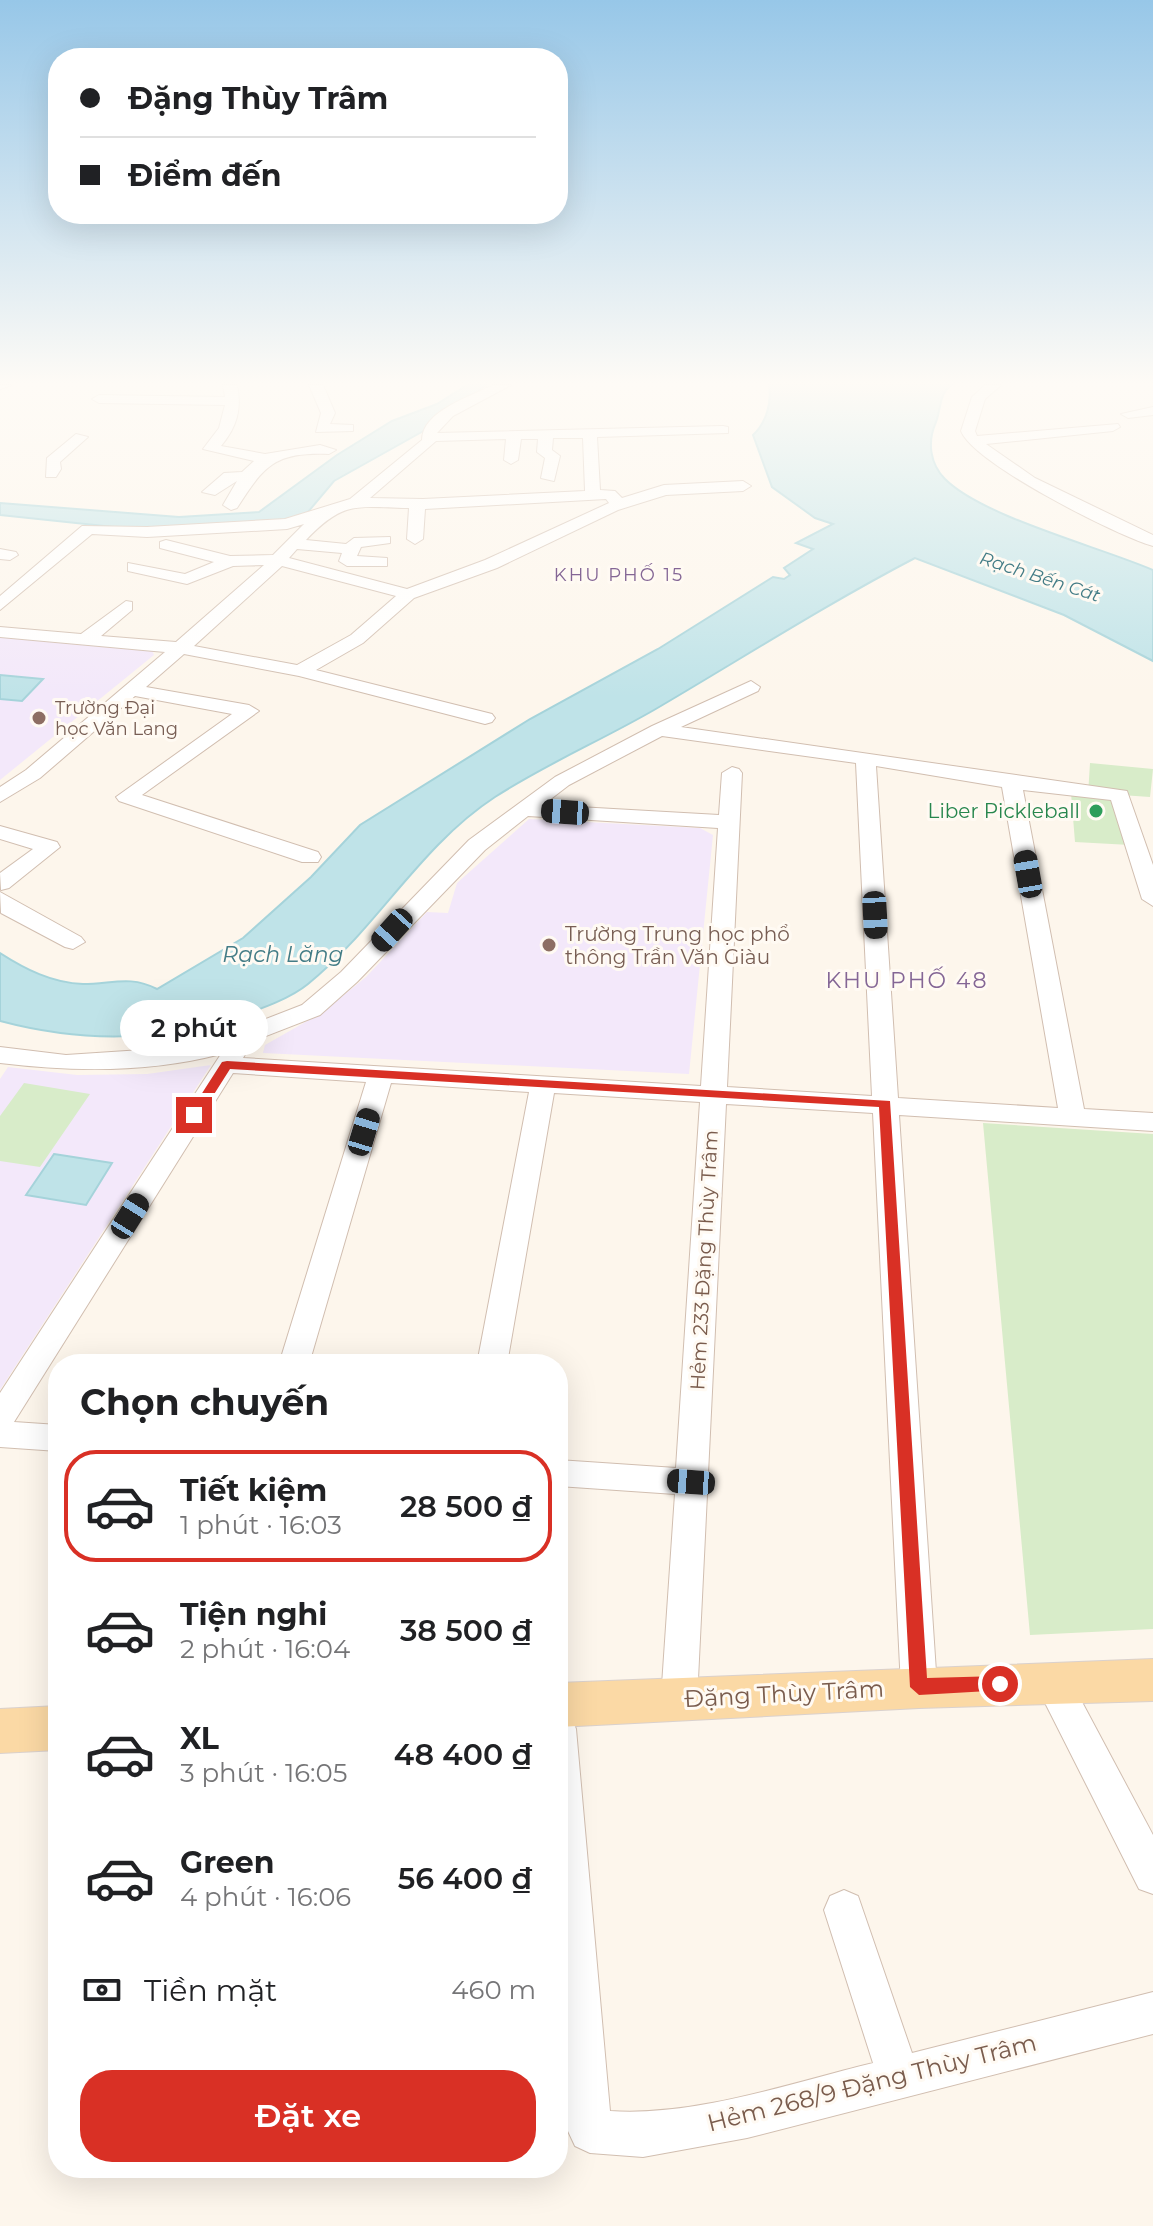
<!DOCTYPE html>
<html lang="vi">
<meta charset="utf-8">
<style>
:root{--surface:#fff;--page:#f6f6f6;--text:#202124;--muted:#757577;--line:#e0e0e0;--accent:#d93025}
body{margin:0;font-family:Montserrat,sans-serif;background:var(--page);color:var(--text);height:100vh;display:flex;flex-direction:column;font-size:30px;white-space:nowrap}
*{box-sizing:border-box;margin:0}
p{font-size:26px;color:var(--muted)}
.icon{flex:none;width:44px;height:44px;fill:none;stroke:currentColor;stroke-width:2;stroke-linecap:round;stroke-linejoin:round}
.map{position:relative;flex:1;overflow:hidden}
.drawer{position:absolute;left:48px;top:1354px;width:520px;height:824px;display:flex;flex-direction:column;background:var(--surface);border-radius:32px;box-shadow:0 8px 32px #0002}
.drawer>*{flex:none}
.banner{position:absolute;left:48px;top:48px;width:520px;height:176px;border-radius:32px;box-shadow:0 8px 32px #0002;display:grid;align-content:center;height:176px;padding:0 32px;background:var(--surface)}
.end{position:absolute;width:36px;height:36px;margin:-18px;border:10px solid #d93025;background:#fff;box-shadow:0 0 0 4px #fff}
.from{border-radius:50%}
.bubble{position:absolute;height:56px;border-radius:28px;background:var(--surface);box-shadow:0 8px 32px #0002;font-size:26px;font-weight:600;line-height:56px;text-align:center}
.car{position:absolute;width:24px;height:48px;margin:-24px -12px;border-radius:10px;box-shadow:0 0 6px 2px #0007;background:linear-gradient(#222 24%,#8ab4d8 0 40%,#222 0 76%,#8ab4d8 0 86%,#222 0)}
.banner b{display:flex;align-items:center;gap:28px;height:76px;font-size:30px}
.banner b+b{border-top:2px solid var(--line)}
.banner i{width:20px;height:20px;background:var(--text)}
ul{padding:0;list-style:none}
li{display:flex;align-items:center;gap:24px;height:112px;margin:0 16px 12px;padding:0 16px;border:4px solid transparent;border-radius:32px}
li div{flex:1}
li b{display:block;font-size:30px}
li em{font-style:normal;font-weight:600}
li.selected{border-color:var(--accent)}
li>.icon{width:72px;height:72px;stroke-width:1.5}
h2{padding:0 32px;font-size:36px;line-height:96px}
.pay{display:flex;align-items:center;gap:20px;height:88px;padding:0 32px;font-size:30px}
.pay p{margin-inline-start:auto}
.button{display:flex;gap:16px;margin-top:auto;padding:16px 32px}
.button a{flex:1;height:92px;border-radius:32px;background:var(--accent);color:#fff;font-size:32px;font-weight:600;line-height:92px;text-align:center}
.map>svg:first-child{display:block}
.education{fill:#f3e8fa}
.green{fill:#d8ecc9}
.water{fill:#bfe3e8;stroke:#a5d3da;stroke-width:2}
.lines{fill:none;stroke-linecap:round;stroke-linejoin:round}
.minor-casing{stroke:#d1beb0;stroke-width:2}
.major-casing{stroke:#dad1cd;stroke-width:2}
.minor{fill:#fff;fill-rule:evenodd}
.major{fill:#fbd9a5;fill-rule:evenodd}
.route{fill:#d93025}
.education-dot{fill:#8d6e63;stroke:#fffaf3;stroke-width:3}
.leisure-dot{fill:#2e9e5b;stroke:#fffaf3;stroke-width:3}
.labels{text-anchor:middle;stroke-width:6;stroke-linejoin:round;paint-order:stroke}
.far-neighbourhood-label{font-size:18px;letter-spacing:2px;fill:#846695;stroke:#fffaf3}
.far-water-label{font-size:18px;font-style:italic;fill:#437c86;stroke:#fffaf3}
.far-education-label{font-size:18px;fill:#785e54;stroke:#fffaf3;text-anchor:start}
.leisure-label{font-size:20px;fill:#27864d;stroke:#fffaf3;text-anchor:end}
.education-label{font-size:20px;fill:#785e54;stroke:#fffaf3;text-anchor:start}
.street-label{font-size:20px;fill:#7a5c4d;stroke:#fffaf3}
.water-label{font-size:22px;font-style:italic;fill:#437c86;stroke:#fffaf3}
.neighbourhood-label{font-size:22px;letter-spacing:2px;fill:#846695;stroke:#fffaf3}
.near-street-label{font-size:24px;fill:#7a5c4d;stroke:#fffaf3}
</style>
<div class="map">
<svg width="1153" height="2226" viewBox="0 0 1153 2226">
<rect width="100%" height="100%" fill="#fdf6ec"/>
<!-- education -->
<path class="education" d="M 0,635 L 151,648 L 154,655 L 0,780 Z
M 529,819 L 700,828 L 713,835 L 689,1074 L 263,1053 L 265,1045 L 323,1012 L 366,977 L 427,912 L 448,913 L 457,883 Z
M 211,1065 L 0,1390 L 0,1079 L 8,1067 L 77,1075 L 147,1074 Z"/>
<!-- green -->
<path class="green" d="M 1090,763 L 1153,769 L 1150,797 L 1121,795 L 1130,845 L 1075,842 L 1071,793 L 1088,795 Z
M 24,1083 L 90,1094 L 40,1167 L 0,1161 L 0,1116 Z
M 983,1123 L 1153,1134 L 1153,1629 L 1030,1635 Z"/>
<!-- water -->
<path class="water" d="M 467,385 L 486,385 L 427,429 L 334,481 L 308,512 L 289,520 L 133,529 L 0,515 L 0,503 L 179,517 L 259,512 L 337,455 L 392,421 L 437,404 Z
M 769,385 L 952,385 C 939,393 941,409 936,422 C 927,442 930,464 945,479 C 983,517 1100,547 1153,570 L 1153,661 L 1064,615 L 915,558 C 825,605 741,659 654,710 C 602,740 546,764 495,797 C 420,846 377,928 308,984 C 291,998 263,1008 243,1015 C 161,1042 83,1043 0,1021 L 0,953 C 25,969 52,983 83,984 C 112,984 130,975 157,989 L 243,938 L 311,877 L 360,825 L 530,719 L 658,649 L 773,577 L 784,579 L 790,575 L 784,568 L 813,549 L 796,543 L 833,524 L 815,518 L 772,487 L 753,435 C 766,423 772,403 769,385 Z
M 0,675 L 43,679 L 22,701 L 0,699 Z
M 54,1154 L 112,1163 L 86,1205 L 26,1195 Z"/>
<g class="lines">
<!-- minor casing -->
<g class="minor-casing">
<path id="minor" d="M 0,385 L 12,385 L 0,389 Z
M 223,385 L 237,385 C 242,409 237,427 221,446 L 265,454 L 320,445 L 336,450 L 329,454 C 274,452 264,466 237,508 L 231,510 L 223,505 L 237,481 L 215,495 L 202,492 L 224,473 L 242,472 L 254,461 L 203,449 L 219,428 L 225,405 L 99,403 L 92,399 L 99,395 L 225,397 Z
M 309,385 L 323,385 L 335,413 L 330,424 L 353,425 L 353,431 L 316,432 L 321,413 Z
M 493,385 L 511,385 L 453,416 L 437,433 L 723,426 L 728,427 L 728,433 L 597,437 L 600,490 L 615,491 L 622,498 L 664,485 L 743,481 L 751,486 L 743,491 L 666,495 L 618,510 L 497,568 L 414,598 L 363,643 L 316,670 L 492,714 L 495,718 L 492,722 L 485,724 L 299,676 L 184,654 L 146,687 L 249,705 L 259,711 L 142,795 L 318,852 L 321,857 L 318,862 L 302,862 L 119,801 L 116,797 L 232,714 L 135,696 L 40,778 L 0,802 L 0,787 L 26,770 L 165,652 L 0,637 L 0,627 L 81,634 L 126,601 L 132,602 L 132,610 L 101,636 L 176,642 L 264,565 L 233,566 L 187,584 L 128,571 L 128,563 L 185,574 L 214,562 L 160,548 L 160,542 L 166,540 L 230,556 L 273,555 L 304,524 L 287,529 L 147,537 L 92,534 L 0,610 L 0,596 L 82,526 L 147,527 L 285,519 L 350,499 L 422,440 C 422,411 472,396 493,385 ZM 553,438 L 583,438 L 585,491 L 423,499 L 370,498 L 436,441 L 506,439 L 504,460 L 511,464 L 518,460 L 521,439 L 538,439 L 537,452 L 545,458 L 541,478 L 554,481 L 560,456 L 552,450 ZM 606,499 L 609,503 L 485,560 L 407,589 L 289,558 L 297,549 L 342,553 L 339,561 L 347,566 L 387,566 L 387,558 L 357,556 L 361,547 L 390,543 L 390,537 L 354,538 L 346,544 L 306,540 C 344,500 356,507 409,508 L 407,539 L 415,544 L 423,539 L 425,509 ZM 282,566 L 396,596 L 351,635 L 297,665 L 194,646 Z
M 985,385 L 1001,385 L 985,399 L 975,431 L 977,436 L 1118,424 L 1120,427 L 1113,431 L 986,444 L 1035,478 L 1153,535 L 1153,546 C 1117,536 973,463 961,431 L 972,397 Z
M 1153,407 L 1153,415 L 1128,418 L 1121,414 Z
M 76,434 L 88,437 L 60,462 L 61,469 L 56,477 L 46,477 L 47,458 Z
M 0,549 L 16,552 L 18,555 L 10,560 L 0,559 Z
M 751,681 L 760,687 L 758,691 L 681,727 L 1127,791 L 1153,865 L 1153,906 L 1142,899 L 1111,800 L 1023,790 L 1084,1109 L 1153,1113 L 1153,1131 L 899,1115 L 937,1687 L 932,1698 L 919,1703 L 906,1698 L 901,1687 L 873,1113 L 726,1104 L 697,1700 L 692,1712 L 679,1716 L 666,1712 L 661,1700 L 675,1494 L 558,1486 L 558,1460 L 676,1468 L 700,1102 L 554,1093 L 507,1364 L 477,1364 L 529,1092 L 391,1083 L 309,1364 L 279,1364 L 366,1082 L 233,1073 L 14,1422 L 58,1425 L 58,1451 L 0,1447 L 0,1393 L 221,1054 C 149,1073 73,1072 0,1063 L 0,1047 L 66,1055 L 157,1049 L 209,1041 L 302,1005 L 341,972 L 469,840 L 555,777 L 652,726 ZM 662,736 L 856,763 L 872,1096 L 727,1087 L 742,773 L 739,769 L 732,767 L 722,773 L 719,815 L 543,805 L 569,785 ZM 876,766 L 1002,787 L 1058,1108 L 898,1098 ZM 528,816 L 718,828 L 701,1086 L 243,1058 L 247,1051 L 243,1045 L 320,1015 L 357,982 L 485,850 Z
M 0,826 L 57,842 L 60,847 L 9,888 L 1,890 L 0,873 L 33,849 L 0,839 Z
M 0,892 L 81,937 L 85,942 L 73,949 L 65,947 L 1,913 Z
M 1053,1667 L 1066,1672 L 1153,1835 L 1153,1894 L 1139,1889 L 1035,1683 L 1040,1672 Z
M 558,1712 L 571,1717 L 576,1729 L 610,2111 C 694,2117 791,2083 873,2063 L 824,1910 L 830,1896 L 844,1890 L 858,1896 L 912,2053 L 1153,1992 L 1153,2034 L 747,2138 L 643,2157 L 590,2153 L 575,2146 L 568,2131 L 558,1987 Z"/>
</g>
<!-- major casing -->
<g class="major-casing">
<path id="major" d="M 1153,1659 L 1153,1701 L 919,1708 L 558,1727 L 558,1683 Z
M 58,1706 L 58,1750 L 0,1753 L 0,1709 Z"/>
</g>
<!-- minor -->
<use href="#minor" class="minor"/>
<!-- major -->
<use href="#major" class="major"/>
</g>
<!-- sky -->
<linearGradient id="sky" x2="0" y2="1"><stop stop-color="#97c7e8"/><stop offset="0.55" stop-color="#fefbf6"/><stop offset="1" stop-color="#fefbf6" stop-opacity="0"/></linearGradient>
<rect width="1153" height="697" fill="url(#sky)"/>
<!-- route -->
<path class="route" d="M 227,1061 L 890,1101 L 927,1678 L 1000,1676 L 1006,1678 L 1006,1690 L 919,1695 L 910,1687 L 879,1107 L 230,1069 L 199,1118 L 190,1118 L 190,1112 L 222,1062 Z"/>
<!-- markers -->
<g class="education-dot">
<circle cx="39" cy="718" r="8"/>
<circle cx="549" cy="945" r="8"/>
</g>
<circle class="leisure-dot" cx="1096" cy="811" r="8"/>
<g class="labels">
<!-- far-neighbourhood labels -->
<g class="far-neighbourhood-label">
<text x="619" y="581">KHU PHỐ 15</text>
</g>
<!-- far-water labels -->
<g class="far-water-label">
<text transform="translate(1040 577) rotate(18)" y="6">Rạch Bến Cát</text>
</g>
<!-- far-education labels -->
<g class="far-education-label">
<text x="55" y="714">Trường Đại<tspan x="55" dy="21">học Văn Lang</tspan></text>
</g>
<!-- leisure labels -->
<g class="leisure-label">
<text x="1080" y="818">Liber Pickleball</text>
</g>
<!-- education labels -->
<g class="education-label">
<text x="565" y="941">Trường Trung học phổ<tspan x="565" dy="23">thông Trần Văn Giàu</tspan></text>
</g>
<!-- street labels -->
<g class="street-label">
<text transform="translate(704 1260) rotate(-87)" y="7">Hẻm 233 Đặng Thùy Trâm</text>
</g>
<!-- water labels -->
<g class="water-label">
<text x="283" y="962">Rạch Lăng</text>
</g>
<!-- neighbourhood labels -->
<g class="neighbourhood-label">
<text x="907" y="988">KHU PHỐ 48</text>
</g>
<!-- near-street labels -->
<g class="near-street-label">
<text transform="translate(784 1694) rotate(-3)" y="8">Đặng Thùy Trâm</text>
<text transform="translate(872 2083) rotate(-14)" y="8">Hẻm 268/9 Đặng Thùy Trâm</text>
</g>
</g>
</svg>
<i class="end from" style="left:1000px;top:1684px"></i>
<i class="end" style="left:194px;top:1115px"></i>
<div class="bubble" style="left:120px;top:1000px;width:148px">2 phút</div>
<i class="car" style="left:565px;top:812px;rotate:274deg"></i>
<i class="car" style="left:1028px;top:874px;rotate:350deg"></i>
<i class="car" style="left:875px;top:915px;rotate:177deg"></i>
<i class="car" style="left:392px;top:930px;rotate:222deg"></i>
<i class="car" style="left:364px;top:1132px;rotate:17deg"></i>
<i class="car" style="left:130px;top:1216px;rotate:32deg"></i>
<i class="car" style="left:691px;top:1482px;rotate:274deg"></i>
<div class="banner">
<b><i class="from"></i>Đặng Thùy Trâm</b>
<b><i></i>Điểm đến</b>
</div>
<section class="drawer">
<h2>Chọn chuyến</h2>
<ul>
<li class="selected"><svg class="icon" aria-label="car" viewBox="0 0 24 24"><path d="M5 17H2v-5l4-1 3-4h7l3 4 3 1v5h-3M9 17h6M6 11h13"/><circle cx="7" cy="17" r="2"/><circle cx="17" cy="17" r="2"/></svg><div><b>Tiết kiệm</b><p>1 phút · 16:03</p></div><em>28 500 ₫</em></li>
<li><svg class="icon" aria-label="car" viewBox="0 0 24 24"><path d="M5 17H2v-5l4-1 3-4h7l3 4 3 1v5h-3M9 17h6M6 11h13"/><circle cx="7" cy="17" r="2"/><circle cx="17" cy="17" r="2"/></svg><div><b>Tiện nghi</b><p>2 phút · 16:04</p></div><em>38 500 ₫</em></li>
<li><svg class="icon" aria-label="car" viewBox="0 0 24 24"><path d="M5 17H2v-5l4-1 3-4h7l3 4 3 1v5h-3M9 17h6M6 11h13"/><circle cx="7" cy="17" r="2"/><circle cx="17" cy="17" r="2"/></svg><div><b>XL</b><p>3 phút · 16:05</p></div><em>48 400 ₫</em></li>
<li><svg class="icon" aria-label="car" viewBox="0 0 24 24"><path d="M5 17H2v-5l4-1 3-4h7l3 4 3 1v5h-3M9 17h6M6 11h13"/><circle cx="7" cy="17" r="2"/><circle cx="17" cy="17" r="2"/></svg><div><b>Green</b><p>4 phút · 16:06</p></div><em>56 400 ₫</em></li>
</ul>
<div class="pay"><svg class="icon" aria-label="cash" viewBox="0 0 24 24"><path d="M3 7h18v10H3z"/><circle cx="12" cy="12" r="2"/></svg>Tiền mặt<p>460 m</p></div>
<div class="button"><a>Đặt xe</a></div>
</section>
</div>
